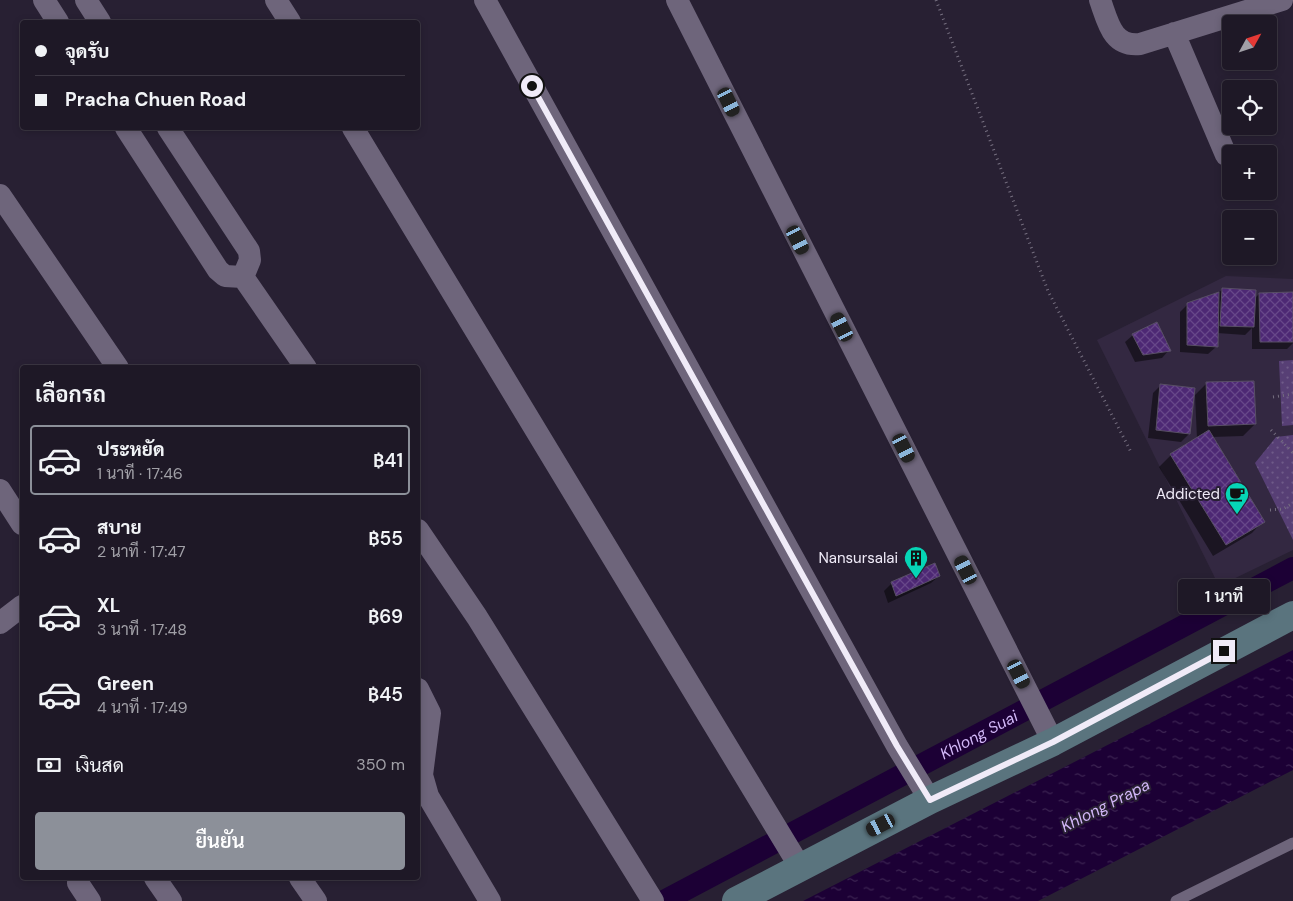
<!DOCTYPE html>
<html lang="th">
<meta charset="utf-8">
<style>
:root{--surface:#1e1826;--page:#2b2532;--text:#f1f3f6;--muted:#a1a0a7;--line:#3c3743;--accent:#8c9099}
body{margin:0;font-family:"DM Sans",Sarabun,sans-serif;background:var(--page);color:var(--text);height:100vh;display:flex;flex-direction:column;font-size:19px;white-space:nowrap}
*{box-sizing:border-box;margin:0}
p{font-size:16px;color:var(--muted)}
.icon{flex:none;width:28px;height:28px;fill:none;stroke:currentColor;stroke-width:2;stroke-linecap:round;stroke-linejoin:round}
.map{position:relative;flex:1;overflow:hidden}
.drawer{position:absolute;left:20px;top:365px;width:400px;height:515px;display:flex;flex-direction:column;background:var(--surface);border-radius:5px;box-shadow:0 2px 8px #0003,0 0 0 1px var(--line)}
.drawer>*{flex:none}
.top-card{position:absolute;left:20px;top:20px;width:400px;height:110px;border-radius:5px;box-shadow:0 2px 8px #0003,0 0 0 1px var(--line);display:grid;align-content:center;height:110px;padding:0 15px;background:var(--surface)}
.needle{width:32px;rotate:50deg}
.controls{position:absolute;left:1222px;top:15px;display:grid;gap:10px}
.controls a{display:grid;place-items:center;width:55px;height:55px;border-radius:5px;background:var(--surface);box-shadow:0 2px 8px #0003,0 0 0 1px var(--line);font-size:25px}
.end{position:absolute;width:22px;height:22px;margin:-11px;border:6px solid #f0ebf8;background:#111;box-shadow:0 0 0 2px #111}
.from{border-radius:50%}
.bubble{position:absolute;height:35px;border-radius:5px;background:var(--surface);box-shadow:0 2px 8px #0003,0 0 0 1px var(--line);font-size:16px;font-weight:600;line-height:35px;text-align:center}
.car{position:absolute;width:15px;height:30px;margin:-15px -8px;border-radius:6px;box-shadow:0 0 4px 1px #0007;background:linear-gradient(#222 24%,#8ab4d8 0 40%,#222 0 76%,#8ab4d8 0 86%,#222 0)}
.top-card b{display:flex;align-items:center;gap:18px;height:48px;font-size:19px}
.top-card b+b{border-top:1px solid var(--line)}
.top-card i{width:12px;height:12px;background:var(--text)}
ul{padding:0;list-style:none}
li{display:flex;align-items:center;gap:15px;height:70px;margin:0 10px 8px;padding:0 5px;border:2px solid transparent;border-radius:5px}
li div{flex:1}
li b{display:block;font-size:19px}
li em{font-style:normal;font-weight:600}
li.active{border-color:var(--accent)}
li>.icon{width:45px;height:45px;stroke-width:1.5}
h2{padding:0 15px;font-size:22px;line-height:60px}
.pay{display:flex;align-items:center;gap:12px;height:55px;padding:0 15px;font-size:19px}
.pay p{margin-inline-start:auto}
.button{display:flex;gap:10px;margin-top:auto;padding:10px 15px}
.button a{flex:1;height:58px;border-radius:5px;background:var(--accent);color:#fff;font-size:20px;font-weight:600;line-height:58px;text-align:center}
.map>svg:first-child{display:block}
.built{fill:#332841}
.grass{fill:url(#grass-dots)}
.water{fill:url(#water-ripples)}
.shadow{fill:#0007}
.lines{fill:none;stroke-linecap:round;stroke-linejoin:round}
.canal{stroke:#1c0035;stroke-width:22}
.building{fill:url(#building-cross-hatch);stroke:#584f65}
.path{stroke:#756e7f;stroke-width:3;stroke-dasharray:1 4;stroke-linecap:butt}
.service{stroke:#6e657b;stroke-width:11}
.minor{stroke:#6e657b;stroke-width:22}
.secondary{stroke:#5a747e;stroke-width:28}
.route{stroke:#f0ebf8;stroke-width:6}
.labels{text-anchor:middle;stroke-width:4;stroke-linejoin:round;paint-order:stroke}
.poi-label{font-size:15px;fill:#f0ebf8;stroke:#282033;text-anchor:end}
.water-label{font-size:16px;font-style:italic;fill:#d2b7f8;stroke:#282033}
</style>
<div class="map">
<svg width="1293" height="901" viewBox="0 0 1293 901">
<defs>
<pattern id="grass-dots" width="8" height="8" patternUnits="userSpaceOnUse" patternTransform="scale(1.25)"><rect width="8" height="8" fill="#573f75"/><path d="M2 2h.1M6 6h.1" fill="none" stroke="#6f5b89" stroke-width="1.8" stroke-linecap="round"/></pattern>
<pattern id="water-ripples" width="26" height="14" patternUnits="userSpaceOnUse" patternTransform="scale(1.25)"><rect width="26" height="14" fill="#1c0035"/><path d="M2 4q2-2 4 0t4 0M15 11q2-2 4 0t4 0" fill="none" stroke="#3d2553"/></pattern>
<pattern id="building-cross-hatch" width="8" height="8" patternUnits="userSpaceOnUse" patternTransform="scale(1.25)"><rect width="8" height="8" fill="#4d2874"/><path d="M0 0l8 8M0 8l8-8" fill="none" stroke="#674789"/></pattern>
</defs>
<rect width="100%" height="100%" fill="#282033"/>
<!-- built -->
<path class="built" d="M 1226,276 L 1293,279 L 1293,550 L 1219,586 L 1097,340 Z"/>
<!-- grass -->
<path class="grass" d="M 1293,360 L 1293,425 L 1282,426 L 1279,361 Z
M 1293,435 L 1293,540 L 1255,463 L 1276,437 Z"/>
<!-- water -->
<path class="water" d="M 1293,650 L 1293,770 L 1038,901 L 803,901 Z"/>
<!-- shadow -->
<path class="shadow" d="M 1222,290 L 1254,299 L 1259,294 L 1293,294 L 1293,343 L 1287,349 L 1252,349 L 1252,328 L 1245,335 L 1217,333 L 1216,347 L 1208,354 L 1180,352 L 1180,312 L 1188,304 L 1218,293 Z
M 1133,335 L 1169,350 L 1162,358 L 1135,362 L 1125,342 Z
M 1207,383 L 1255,424 L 1243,436 L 1212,437 L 1263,521 L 1252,533 L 1213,556 L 1159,467 L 1171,455 L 1197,439 L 1195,395 Z
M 1161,385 L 1189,434 L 1181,442 L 1148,438 L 1153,393 Z
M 939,576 L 931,583 L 888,603 L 884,591 L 892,583 Z"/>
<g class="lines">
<!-- canal -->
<path class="canal" id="s1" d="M 664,901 L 1293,568"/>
</g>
<!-- building -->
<path class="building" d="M 1222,288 L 1256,290 L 1254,327 L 1220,326 Z
M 1219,292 L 1218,347 L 1187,345 L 1187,303 Z
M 1293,292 L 1293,342 L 1260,342 L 1259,293 Z
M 1157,322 L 1171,351 L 1143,355 L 1132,334 Z
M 1254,381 L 1256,424 L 1208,426 L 1206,382 Z
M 1160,384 L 1195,388 L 1190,434 L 1156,430 Z
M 1209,430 L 1265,522 L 1226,545 L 1170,454 Z
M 935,563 L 940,576 L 896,596 L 891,582 Z"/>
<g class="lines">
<!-- path -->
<path class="path" d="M 936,0 L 1048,291 L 1131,452
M 1273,397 L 1293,394
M 1271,430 L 1293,453
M 1270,510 L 1283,509 L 1293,503"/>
<!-- service -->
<path class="service" d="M 1176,901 L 1293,843"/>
<!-- minor -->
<path class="minor" d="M 44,0 L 58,22
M 86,0 L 100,22
M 276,0 L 290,22
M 485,0 L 897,746 L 930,800
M 677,0 L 1053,742
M 1100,0 C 1108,22 1112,47 1140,44 L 1282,0
M 1174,33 L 1226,155
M 126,128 L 218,270 L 225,276 L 243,277 L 250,260 L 249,251 L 168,128
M 353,128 L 800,867
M 0,195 L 118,368
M 243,277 L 306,368
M 0,490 L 22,524
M 418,530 L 477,617 L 653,901
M 0,623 L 22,606
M 418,689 L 430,713 L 422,775 L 428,796 L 490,901
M 155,878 L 171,901
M 300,878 L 316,901
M 78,883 L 90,901"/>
<!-- secondary -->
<path class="secondary" d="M 736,901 L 930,800 L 1053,742 L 1293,615"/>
</g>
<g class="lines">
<!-- route -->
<path class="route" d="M 532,86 L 897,746 L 930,800 L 1053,742 L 1224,651"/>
</g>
<!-- icons -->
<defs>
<g id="cafe-pin" transform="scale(1.25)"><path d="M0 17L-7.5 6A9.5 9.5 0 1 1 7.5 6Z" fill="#06d5b6" stroke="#282033"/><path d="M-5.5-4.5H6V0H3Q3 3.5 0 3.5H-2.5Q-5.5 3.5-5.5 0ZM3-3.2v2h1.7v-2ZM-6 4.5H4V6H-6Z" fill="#111"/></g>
<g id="building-pin" transform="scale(1.25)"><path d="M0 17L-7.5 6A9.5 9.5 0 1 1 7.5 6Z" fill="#06d5b6" stroke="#282033"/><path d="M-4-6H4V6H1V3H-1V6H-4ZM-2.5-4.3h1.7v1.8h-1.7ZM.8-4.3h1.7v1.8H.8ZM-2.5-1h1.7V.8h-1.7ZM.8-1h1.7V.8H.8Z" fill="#111"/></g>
</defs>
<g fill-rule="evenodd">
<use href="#cafe-pin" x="1237" y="494"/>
<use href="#building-pin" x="916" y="558"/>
</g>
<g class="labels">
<!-- poi labels -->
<g class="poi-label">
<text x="1220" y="499">Addicted</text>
<text x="898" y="563">Nansursalai</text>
</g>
<!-- water labels -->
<g class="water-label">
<text dy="6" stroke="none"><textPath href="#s1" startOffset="356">Khlong Suai</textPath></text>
<text transform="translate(1105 805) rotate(-27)" y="6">Khlong Prapa</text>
</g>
</g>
</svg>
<div class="controls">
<a><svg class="needle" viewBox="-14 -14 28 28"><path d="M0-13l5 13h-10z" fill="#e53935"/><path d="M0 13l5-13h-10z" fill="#a1a0a7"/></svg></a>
<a><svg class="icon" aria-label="locate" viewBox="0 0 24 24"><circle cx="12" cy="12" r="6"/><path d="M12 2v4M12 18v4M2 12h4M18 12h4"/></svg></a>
<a>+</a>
<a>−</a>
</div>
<i class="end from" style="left:532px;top:86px"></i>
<i class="end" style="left:1224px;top:651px"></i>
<div class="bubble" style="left:1178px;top:579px;width:92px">1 นาที</div>
<i class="car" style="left:729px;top:102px;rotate:154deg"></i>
<i class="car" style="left:798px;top:240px;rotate:153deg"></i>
<i class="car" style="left:842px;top:327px;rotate:333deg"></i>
<i class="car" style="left:904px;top:448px;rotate:153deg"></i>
<i class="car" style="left:966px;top:570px;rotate:333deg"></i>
<i class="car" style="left:1019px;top:674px;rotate:153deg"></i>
<i class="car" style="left:881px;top:825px;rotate:243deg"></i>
<div class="top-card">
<b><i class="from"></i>จุดรับ</b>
<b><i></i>Pracha Chuen Road</b>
</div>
<section class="drawer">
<h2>เลือกรถ</h2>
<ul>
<li class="active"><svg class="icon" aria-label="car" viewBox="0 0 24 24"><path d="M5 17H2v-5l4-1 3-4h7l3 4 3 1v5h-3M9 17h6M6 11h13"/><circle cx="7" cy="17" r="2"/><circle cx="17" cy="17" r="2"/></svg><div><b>ประหยัด</b><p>1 นาที · 17:46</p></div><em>฿41</em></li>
<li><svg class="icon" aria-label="car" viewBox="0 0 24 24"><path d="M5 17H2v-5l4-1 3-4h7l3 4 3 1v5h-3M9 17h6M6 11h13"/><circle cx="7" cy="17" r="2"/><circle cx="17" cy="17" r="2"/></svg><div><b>สบาย</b><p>2 นาที · 17:47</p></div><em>฿55</em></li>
<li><svg class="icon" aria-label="car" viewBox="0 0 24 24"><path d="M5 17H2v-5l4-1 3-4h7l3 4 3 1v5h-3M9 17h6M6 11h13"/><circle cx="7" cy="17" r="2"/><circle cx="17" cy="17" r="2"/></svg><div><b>XL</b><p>3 นาที · 17:48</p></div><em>฿69</em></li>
<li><svg class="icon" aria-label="car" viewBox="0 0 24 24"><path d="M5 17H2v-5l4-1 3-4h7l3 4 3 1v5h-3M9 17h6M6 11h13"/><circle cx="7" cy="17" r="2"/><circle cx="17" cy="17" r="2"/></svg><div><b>Green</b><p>4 นาที · 17:49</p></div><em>฿45</em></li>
</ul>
<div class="pay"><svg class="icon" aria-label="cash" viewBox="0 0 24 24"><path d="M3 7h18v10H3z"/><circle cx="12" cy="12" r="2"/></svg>เงินสด<p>350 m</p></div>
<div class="button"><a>ยืนยัน</a></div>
</section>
</div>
